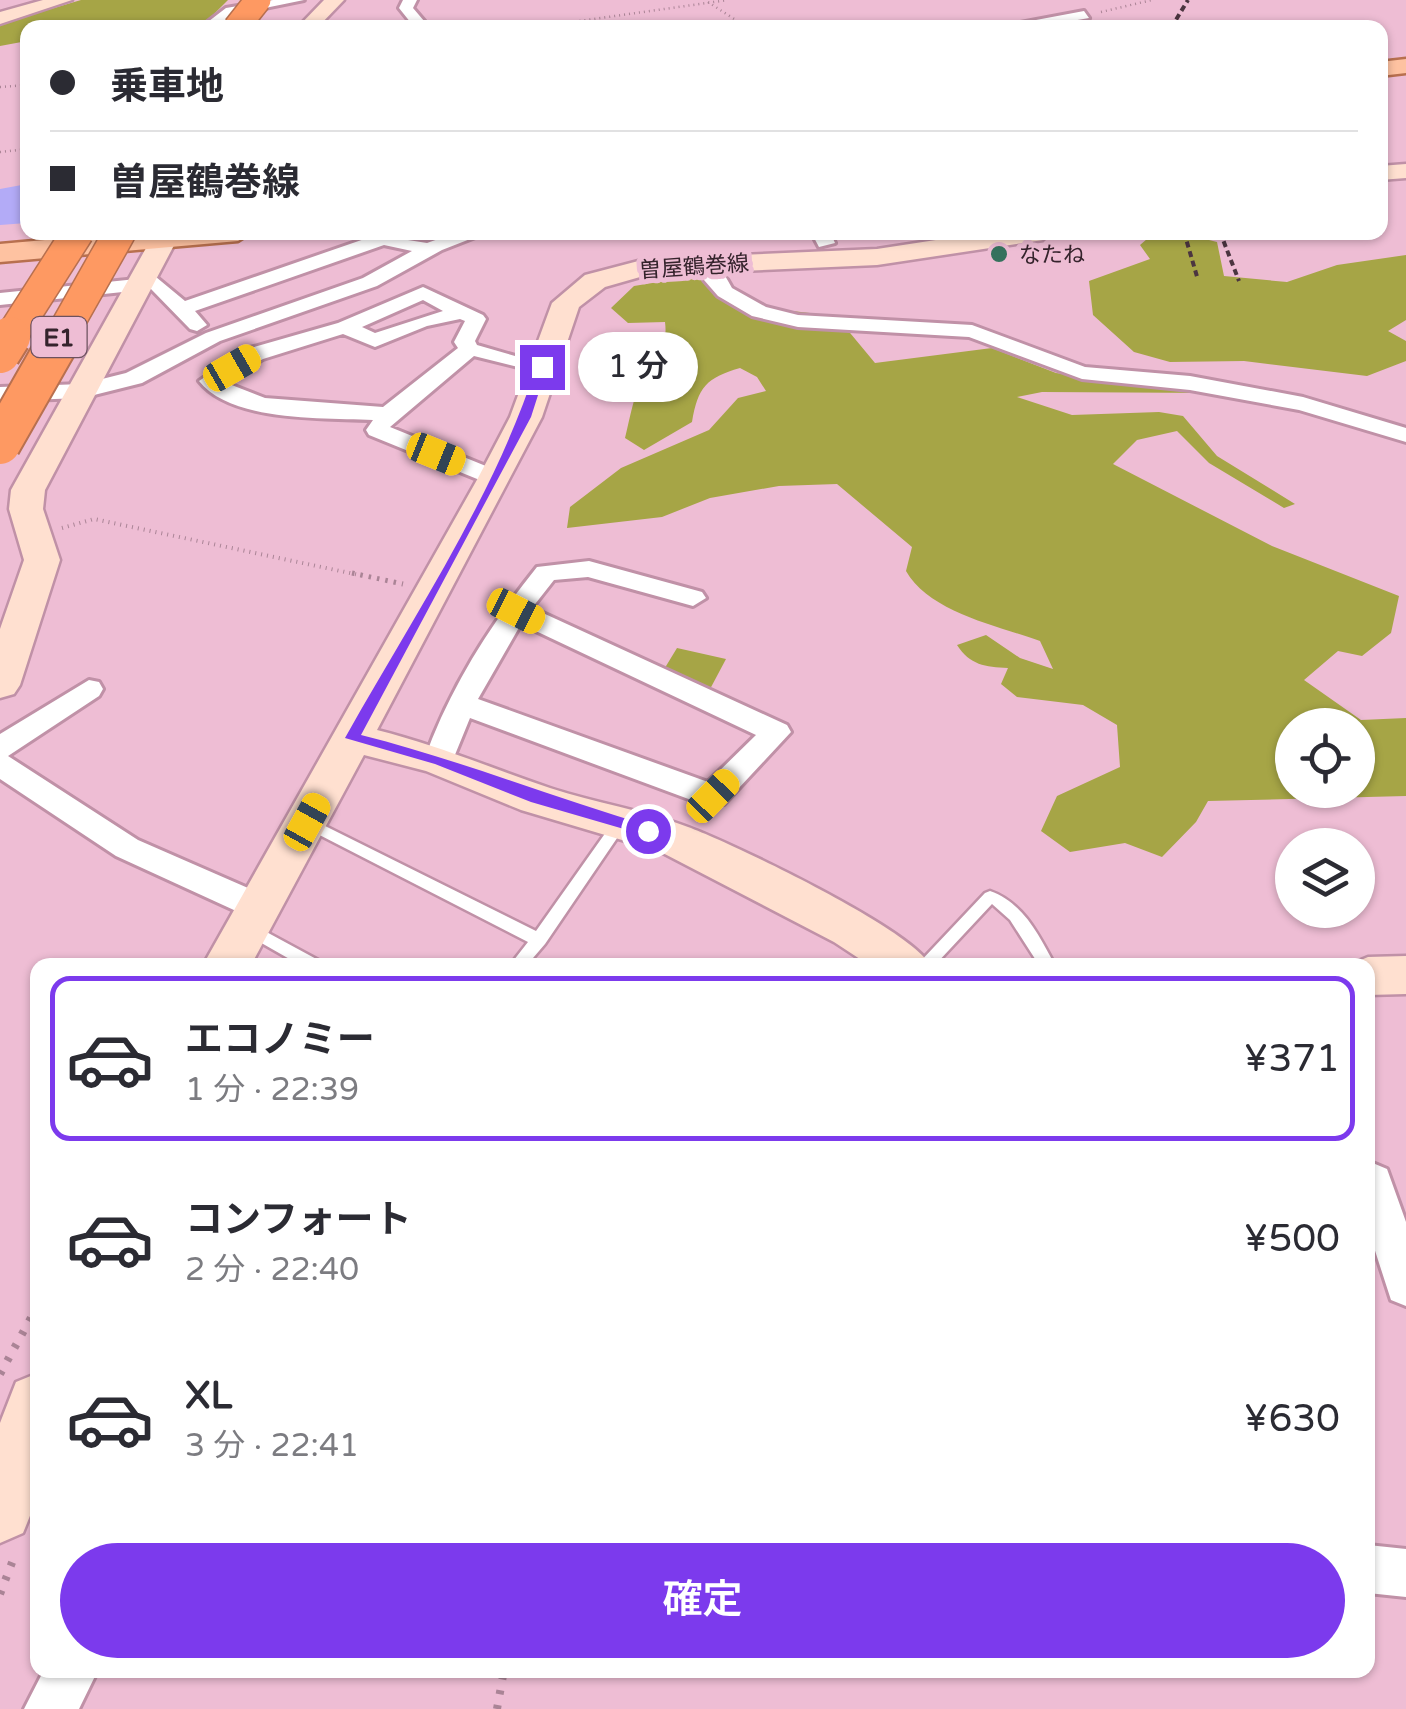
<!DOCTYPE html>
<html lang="ja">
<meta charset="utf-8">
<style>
:root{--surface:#fff;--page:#f7f7f7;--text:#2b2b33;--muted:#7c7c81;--line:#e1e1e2;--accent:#7c3aed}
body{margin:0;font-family:"Varela Round","Noto Sans JP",sans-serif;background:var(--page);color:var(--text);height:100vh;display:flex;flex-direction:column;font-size:38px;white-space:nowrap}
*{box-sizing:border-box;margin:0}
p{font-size:32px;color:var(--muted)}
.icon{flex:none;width:55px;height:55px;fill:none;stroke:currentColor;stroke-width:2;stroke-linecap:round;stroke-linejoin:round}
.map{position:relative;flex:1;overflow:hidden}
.drawer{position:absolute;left:30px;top:958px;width:1345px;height:720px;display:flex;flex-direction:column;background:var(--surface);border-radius:20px;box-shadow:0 2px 8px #0004}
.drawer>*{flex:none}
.top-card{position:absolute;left:20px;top:20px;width:1368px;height:220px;border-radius:20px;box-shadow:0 2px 8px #0004;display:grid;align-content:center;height:220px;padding:0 30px;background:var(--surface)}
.controls{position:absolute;left:1275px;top:708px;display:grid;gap:20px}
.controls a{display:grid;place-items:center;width:100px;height:100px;border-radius:50%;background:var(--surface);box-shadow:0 2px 8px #0004;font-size:50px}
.end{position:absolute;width:45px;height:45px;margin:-22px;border:12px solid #7c3aed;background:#fff;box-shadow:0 0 0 5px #fff}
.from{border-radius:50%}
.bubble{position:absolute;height:70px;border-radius:35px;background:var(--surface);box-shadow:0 2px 8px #0004;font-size:32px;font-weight:600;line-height:70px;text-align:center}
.car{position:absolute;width:30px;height:60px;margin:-30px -15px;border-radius:12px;box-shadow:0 0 8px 2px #0007;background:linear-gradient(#f5c518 24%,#345 0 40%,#f5c518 0 76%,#345 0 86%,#f5c518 0)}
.top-card b{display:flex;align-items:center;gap:35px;height:95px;font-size:38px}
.top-card b+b{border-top:2px solid var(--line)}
.top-card i{width:25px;height:25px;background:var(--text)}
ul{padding:18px 0 0;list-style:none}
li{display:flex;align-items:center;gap:30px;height:165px;margin:0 20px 15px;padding:0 10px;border:5px solid transparent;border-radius:20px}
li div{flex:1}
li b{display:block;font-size:38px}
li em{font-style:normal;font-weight:600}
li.active{border-color:var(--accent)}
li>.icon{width:90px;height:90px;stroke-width:1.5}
.button{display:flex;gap:20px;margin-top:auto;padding:20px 30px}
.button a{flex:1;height:115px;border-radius:60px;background:var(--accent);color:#fff;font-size:40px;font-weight:600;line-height:115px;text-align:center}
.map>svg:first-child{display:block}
.green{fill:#a6a546;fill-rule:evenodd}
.water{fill:#b3abf7}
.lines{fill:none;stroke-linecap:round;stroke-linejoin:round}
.lane-casing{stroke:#c091a7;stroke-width:5}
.street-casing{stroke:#c091a7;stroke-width:6}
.secondary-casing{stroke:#c091a7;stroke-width:5}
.primary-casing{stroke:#b8704f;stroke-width:5}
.path-far3{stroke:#aa8496;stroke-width:2.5;stroke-dasharray:1 4;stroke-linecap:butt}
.path-far2{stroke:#aa8496;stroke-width:4;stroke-dasharray:1 5;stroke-linecap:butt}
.path-far1{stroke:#aa8496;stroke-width:5;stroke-dasharray:2.5 6;stroke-linecap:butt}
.path{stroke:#aa8496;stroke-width:8;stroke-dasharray:4 11;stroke-linecap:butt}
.lane{fill:#fff;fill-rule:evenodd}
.street{fill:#fff;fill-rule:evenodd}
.secondary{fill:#ffe0d0;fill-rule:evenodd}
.primary{fill:#fec2a1;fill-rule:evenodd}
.rail{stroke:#4b3540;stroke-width:4;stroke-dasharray:6 4;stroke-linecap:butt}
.highway-bridge-far2-casing{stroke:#b8704f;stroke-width:28;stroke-linecap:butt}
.highway-bridge-far1-casing{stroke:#b8704f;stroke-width:34;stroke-linecap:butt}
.highway-bridge-casing{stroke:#b8704f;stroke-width:44;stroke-linecap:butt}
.highway-bridge-far2{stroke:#fe9962;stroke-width:25}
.highway-bridge-far1{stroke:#fe9962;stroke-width:31}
.highway-bridge{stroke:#fe9962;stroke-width:40}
.route{fill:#7c3aed}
.poi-dot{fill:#35715d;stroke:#eebdd4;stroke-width:4}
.labels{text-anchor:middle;stroke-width:10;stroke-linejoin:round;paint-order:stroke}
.far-poi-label{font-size:22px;fill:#35232c;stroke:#eebdd4;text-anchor:start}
.far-street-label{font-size:22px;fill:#35232c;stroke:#eebdd4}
.shield{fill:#eebdd4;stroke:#6c515e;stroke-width:2.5}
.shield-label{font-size:25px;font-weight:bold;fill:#35232c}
</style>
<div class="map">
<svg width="1406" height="1709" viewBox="0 0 1406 1709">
<rect width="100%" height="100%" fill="#eebdd4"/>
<!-- green -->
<path class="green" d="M 81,0 L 228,0 L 201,27 L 28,28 L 27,41 L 0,46 L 0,24 Z
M 1154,233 L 1181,233 L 1217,242 L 1224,276 L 1287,282 L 1337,265 L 1406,255 L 1406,320 L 1388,331 L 1406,341 L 1406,361 L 1367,376 L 1244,361 L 1170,362 L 1134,352 L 1093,315 L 1089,281 L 1150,259 L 1140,245 Z
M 695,276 L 766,308 L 836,316 L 875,363 L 992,348 L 1056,373 L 1215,393 L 1042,392 L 1017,397 L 1072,415 L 1159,412 L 1183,416 L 1217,456 L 1295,504 L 1284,508 L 1209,463 L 1177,431 L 1137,440 L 1113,464 L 1272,546 L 1399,596 L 1391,633 L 1362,656 L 1338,651 L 1304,680 L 1361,720 L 1406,718 L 1406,796 L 1208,801 L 1196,822 L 1162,857 L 1125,843 L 1070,852 L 1041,831 L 1057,796 L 1120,767 L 1117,725 L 1083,705 L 1017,697 L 1001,684 L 1008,668 C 985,667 970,665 957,645 L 986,635 L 1020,658 L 1053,669 L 1040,641 C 998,626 929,612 906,571 L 912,547 L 837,484 L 779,486 L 710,498 L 662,517 L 567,528 L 570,507 L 621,468 L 709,430 L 738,398 L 766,391 L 757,377 L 740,368 C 706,378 698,387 692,422 L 644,450 L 625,438 C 629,422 632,404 638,389 C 650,363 669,353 665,322 L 628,323 L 611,308 L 634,286 ZM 1292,725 L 1358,725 L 1358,790 L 1292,790 Z
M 677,648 L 726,659 L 709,691 L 663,671 Z"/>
<!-- water -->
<path class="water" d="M 27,184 L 27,223 L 0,225 L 0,189 Z"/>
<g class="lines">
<!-- lane casing -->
<g class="lane-casing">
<path id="lane" d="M 307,817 L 536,931 L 616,818 L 621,817 L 628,822 L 545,944 L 527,965 L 510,965 L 528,942 L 302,826 L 300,822 Z
M 990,891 C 1024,903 1039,936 1055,965 L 1039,965 L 1010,920 L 992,904 L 935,965 L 917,965 L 985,893 Z
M 248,922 L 320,961 L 322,965 L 300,965 L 242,932 L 240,928 L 242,924 Z"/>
</g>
<!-- street casing -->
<g class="street-casing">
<path id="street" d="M 273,0 L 304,0 L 235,14 L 217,28 L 200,28 L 226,8 Z
M 403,0 L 417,0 L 413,8 L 430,28 L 415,28 L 399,8 Z
M 1084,11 L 1089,18 L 1031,28 L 994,28 Z
M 458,232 L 488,232 L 442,250 L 377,286 L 220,341 L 142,383 L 82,398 L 0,401 L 0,387 L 82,384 L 126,373 L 206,333 L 363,278 L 412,251 L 384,245 L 195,311 L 207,325 L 197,331 L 190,329 L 151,289 L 0,305 L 0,293 L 156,277 L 185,301 L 376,235 L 427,243 Z
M 811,232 L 830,232 L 835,243 L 819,247 Z
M 708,256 L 715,258 L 732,288 L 766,307 L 798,315 L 972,325 L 1085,367 L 1190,376 L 1303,397 L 1406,428 L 1406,442 L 1299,410 L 1190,390 L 1082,379 L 969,337 L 798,327 L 752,316 L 718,296 L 704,280 L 698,262 Z
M 423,287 L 483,315 L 486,319 L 475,341 L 477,345 L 553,367 L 542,373 L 474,356 L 390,427 L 503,473 L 507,478 L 503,483 L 487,483 L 369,435 L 366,430 L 373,420 C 324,418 231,422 199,381 L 247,349 L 338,323 ZM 423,300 L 443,311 L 375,333 L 362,327 ZM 460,319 L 465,321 L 454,342 L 458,348 L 383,407 L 265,398 L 224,382 L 263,359 L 343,334 L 375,347 L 427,326 Z
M 589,561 L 702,592 L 706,598 L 693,606 L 588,577 L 554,580 L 532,608 L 787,725 L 791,732 L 724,804 L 702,804 L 470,718 L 450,767 L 428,767 L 424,760 C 450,688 488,628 537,567 ZM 521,624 L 756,735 L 708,782 L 478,699 Z
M 89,680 L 99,682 L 103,689 L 99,696 L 8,756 L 138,840 L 271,898 L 276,907 L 271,916 L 259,920 L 247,916 L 116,856 L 0,779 L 0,734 Z
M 1368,1161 L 1387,1169 L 1406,1222 L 1406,1306 L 1391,1300 L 1368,1229 Z
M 1368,1545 L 1406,1549 L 1406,1597 L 1368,1593 Z
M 44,1670 L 98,1670 L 79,1709 L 24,1709 Z"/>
</g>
<!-- secondary casing -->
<g class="secondary-casing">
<path id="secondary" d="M 43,0 L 72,0 L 0,24 L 0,12 Z
M 324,0 L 344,0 L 317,28 L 297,28 Z
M 1406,164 L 1406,178 L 1380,180 L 1380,166 Z
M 155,232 L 181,232 L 45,490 L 43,509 L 60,560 L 20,685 L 14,694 L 0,698 L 0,629 L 24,560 L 9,509 L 11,490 Z
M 988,232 L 1055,232 L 1043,240 L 877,265 L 647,275 L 605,287 L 579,307 L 542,417 L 377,730 C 437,745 491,768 550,788 C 595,803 644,810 688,827 C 734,844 911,929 930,965 L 869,965 L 834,942 L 659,851 L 521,810 L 426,771 L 364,755 L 251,965 L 203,965 L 478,478 L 510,417 L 552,303 L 585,275 L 646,259 L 877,249 Z
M 1406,956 L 1406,994 L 1368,995 L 1368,965 L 1349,965 L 1368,957 Z
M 38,1373 L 38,1496 L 23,1533 L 0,1543 L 0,1423 L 16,1382 Z"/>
</g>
<!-- primary casing -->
<g class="primary-casing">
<path id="primary" d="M 1406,59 L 1406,73 L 1380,76 L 1380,62 Z
M 135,232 L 252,232 L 238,241 L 0,262 L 0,244 Z"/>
</g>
<!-- path-far3 -->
<path class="path-far3" d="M 708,2 L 748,28
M 1101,12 L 1152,0
M 530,28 L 728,0
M 0,87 L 28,85
M 0,152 L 28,149"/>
<!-- path-far2 -->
<path class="path-far2" d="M 62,528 L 94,519 L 364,576"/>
<!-- path-far1 -->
<path class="path-far1" d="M 352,573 L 403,584"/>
<!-- path -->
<path class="path" d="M 0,1374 L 38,1305
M 0,1594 L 16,1552
M 497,1709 L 504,1670"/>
<!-- lane -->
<use href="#lane" class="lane"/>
<!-- street -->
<use href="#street" class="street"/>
<!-- secondary -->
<use href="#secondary" class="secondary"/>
<!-- primary -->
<use href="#primary" class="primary"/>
<!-- rail -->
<path class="rail" d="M 1171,28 L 1188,0
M 1184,232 L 1198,280
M 1220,232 L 1239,281"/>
<!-- highway-bridge-far2 casing -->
<g class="highway-bridge-far2-casing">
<path id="highway-bridge-far2" d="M 236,28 L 258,0"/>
</g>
<!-- highway-bridge-far1 casing -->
<g class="highway-bridge-far1-casing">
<path id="highway-bridge-far1" d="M 9,340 L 78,232
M 59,340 L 120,232"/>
</g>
<!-- highway-bridge casing -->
<g class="highway-bridge-casing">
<path id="highway-bridge" d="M 0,353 L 10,337
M 0,444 L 61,337"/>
</g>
<!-- highway-bridge-far2 -->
<use href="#highway-bridge-far2" class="highway-bridge-far2"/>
<!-- highway-bridge-far1 -->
<use href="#highway-bridge-far1" class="highway-bridge-far1"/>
<!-- highway-bridge -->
<use href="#highway-bridge" class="highway-bridge"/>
</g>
<!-- route -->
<path class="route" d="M 542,364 L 547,367 L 531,417 L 361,735 C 460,760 555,798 653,827 L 653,835 L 648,836 L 531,802 L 435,764 L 345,738 C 412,618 494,498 536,367 Z"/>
<!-- markers -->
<circle class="poi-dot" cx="999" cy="254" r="10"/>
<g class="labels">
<!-- far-poi labels -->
<g class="far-poi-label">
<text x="1019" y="262">なたね</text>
</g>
<!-- far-street labels -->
<g class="far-street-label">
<text transform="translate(694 266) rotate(-4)" y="8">曽屋鶴巻線</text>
</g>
<!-- shield labels -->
<rect class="shield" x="31.5" y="317" width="55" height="40" rx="8"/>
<g class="shield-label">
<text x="59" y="346">E1</text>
</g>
</g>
</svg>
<div class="controls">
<a><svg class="icon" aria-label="locate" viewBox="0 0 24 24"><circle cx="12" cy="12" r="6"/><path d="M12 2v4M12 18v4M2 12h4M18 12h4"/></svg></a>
<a><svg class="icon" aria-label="layers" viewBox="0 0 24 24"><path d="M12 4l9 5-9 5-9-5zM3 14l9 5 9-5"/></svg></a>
</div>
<i class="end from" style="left:648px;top:831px"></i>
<i class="end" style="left:542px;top:367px"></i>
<div class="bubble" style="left:578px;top:332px;width:120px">1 分</div>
<i class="car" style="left:232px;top:368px;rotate:60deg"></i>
<i class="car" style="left:436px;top:454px;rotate:112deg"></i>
<i class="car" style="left:516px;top:611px;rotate:117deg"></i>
<i class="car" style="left:713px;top:796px;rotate:44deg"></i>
<i class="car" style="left:307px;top:822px;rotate:29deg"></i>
<div class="top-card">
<b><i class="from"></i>乗車地</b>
<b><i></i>曽屋鶴巻線</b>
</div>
<section class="drawer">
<ul>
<li class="active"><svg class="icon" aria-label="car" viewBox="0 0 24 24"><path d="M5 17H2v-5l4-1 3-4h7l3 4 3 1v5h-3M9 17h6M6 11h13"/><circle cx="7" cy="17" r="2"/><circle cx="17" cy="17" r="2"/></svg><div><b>エコノミー</b><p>1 分 · 22:39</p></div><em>¥371</em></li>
<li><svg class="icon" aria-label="car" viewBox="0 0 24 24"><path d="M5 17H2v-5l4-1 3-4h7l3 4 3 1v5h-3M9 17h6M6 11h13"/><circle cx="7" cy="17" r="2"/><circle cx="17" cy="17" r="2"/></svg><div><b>コンフォート</b><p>2 分 · 22:40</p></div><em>¥500</em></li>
<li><svg class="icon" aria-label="car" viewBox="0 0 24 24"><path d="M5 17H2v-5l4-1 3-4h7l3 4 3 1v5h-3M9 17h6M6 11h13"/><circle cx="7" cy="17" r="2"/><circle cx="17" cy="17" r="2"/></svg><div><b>XL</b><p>3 分 · 22:41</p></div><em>¥630</em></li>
</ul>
<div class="button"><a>確定</a></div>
</section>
</div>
